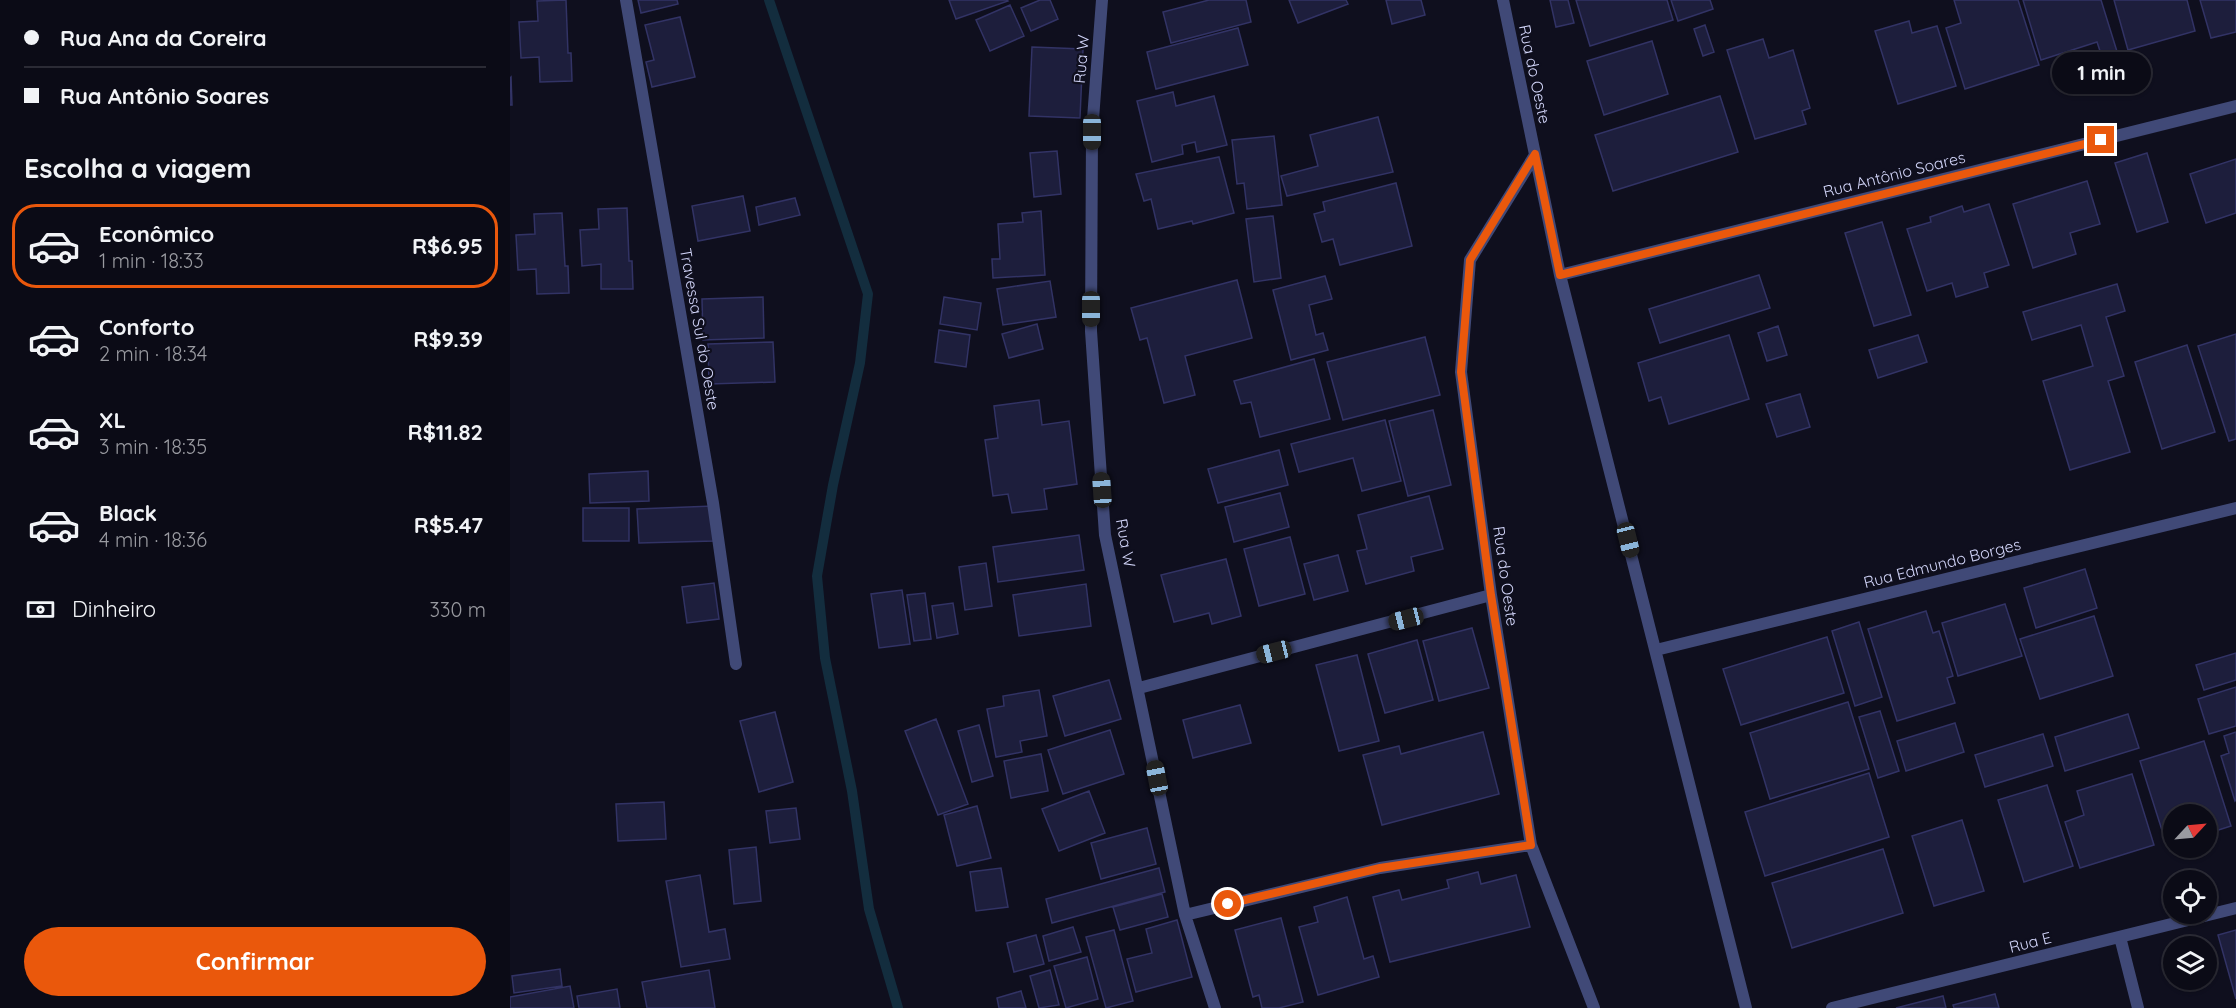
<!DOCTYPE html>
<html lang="pt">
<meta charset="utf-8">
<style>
:root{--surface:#0b0b16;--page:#14141f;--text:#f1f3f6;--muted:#9a9ba1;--line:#2b2b35;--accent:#ea580c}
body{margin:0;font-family:Quicksand,sans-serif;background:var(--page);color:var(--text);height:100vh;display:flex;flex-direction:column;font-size:22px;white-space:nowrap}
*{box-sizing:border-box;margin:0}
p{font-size:20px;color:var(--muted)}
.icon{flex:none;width:33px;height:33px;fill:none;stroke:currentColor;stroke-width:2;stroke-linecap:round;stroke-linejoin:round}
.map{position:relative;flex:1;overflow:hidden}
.sheet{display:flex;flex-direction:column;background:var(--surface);width:510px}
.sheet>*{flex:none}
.banner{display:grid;align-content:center;height:132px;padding:0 24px;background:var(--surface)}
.needle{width:39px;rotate:64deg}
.tools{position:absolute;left:1653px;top:804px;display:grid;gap:12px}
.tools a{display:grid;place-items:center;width:54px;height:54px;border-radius:50%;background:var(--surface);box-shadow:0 2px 4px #0004,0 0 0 2px var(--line);font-size:30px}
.end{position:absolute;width:27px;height:27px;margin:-14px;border:8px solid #ea580c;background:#fff;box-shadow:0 0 0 3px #fff}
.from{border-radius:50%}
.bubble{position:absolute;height:42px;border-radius:21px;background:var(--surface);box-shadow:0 2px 4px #0004,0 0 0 2px var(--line);font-size:20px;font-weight:700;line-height:42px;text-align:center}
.car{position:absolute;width:18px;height:36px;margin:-18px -9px;border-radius:8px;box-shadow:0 0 4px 2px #0007;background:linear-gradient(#222 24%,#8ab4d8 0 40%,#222 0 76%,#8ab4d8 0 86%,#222 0)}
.banner b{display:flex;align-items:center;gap:21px;height:57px;font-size:22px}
.banner b+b{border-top:2px solid var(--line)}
.banner i{width:15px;height:15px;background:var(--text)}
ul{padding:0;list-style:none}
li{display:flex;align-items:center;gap:18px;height:84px;margin:0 12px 9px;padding:0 12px;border:3px solid transparent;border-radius:24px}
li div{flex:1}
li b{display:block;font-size:22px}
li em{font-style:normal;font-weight:700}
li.on{border-color:var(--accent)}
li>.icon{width:54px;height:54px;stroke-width:1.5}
h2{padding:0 24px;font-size:27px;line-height:72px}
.pay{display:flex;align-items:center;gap:15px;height:66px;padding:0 24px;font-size:22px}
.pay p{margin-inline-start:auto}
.action{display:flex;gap:12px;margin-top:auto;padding:12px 24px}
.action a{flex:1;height:69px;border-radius:36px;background:var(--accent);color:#fff;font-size:24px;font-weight:700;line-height:69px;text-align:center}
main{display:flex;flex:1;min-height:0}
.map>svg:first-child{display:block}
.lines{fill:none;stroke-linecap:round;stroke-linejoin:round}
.stream{stroke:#132d3e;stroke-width:10}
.building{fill:#1d1e3c;stroke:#323365;stroke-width:1.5}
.street{stroke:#404977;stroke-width:12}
.route{stroke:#ea580c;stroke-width:8}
.labels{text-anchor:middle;stroke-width:4.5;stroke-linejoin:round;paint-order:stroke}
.street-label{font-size:16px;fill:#d2d5f9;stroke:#0f0f1e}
</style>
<main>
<section class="sheet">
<div class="banner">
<b><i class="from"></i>Rua Ana da Coreira</b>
<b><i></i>Rua Antônio Soares</b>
</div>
<h2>Escolha a viagem</h2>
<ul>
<li class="on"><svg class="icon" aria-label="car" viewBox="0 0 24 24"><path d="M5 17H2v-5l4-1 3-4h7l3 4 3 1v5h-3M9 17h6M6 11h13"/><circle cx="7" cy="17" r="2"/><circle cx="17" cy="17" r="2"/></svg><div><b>Econômico</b><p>1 min · 18:33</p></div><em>R$6.95</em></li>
<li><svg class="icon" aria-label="car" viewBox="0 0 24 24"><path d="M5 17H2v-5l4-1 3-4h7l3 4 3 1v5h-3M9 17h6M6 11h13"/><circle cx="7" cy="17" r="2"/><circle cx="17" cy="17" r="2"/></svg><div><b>Conforto</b><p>2 min · 18:34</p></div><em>R$9.39</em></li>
<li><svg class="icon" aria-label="car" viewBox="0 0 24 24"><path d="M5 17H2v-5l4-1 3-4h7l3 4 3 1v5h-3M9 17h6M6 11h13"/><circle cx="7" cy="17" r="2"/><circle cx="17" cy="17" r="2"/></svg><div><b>XL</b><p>3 min · 18:35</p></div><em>R$11.82</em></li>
<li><svg class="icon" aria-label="car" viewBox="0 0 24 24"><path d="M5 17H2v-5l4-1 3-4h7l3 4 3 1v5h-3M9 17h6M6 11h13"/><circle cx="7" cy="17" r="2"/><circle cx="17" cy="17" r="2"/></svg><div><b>Black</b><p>4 min · 18:36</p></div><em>R$5.47</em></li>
</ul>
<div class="pay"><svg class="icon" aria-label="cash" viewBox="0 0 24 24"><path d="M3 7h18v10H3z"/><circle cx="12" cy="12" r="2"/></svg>Dinheiro<p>330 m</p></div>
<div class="action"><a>Confirmar</a></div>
</section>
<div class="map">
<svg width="1726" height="1008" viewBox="0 0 1726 1008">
<rect width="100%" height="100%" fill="#0f0f1e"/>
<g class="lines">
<!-- stream -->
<path class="stream" d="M 259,0 L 358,294 L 350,363 L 323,485 L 307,576 L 315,658 L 342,791 L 359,909 L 388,1008"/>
</g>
<!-- building -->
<path class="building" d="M 56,0 L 58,53 L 61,53 L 62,81 L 30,82 L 29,57 L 11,58 L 9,22 L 28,21 L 27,1 Z
M 128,0 L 167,0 L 168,4 L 131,13 Z
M 439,0 L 497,0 L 498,1 L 446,19 Z
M 530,0 L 540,0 L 548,19 L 521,31 L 511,8 Z
M 699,0 L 736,0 L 741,22 L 661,43 L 653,12 Z
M 779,0 L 836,0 L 838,4 L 788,23 Z
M 876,0 L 911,0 L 915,15 L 882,24 Z
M 1040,0 L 1058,0 L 1064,23 L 1046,27 Z
M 1066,0 L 1157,0 L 1163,20 L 1080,46 Z
M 1161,0 L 1200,0 L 1203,9 L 1168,21 Z
M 1444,0 L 1508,0 L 1529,65 L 1455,89 L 1436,28 L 1451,23 Z
M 1513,0 L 1591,0 L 1614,74 L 1599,78 L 1587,42 L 1531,60 Z
M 1604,0 L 1677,0 L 1685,31 L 1618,50 Z
M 1690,0 L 1726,0 L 1726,32 L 1701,38 Z
M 500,5 L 514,36 L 480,51 L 466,20 Z
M 170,17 L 185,77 L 142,87 L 136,62 L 144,60 L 135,25 Z
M 1399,21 L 1402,33 L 1427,26 L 1446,86 L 1388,104 L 1365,31 Z
M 1195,25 L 1204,52 L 1193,56 L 1184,29 Z
M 728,28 L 738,65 L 646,89 L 637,52 Z
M 1253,39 L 1259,58 L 1283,50 L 1300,108 L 1292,111 L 1296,124 L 1245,139 L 1217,50 Z
M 1142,41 L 1158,94 L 1094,115 L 1077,61 Z
M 522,47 L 573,49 L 570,118 L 519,116 Z
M 1,77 L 2,105 L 0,105 L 0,78 Z
M 663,92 L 666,106 L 704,96 L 717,145 L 687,152 L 685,142 L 672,145 L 673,154 L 642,162 L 627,101 Z
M 1210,96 L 1228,152 L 1103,191 L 1085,135 Z
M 868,117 L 883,172 L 777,196 L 771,176 L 808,166 L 800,135 Z
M 764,136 L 772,205 L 737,209 L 734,183 L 727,184 L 722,140 Z
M 547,151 L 551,194 L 524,197 L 520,153 Z
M 1637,153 L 1658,222 L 1627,232 L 1605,163 Z
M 709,157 L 724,213 L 683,224 L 682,221 L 648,229 L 641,199 L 634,201 L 626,174 Z
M 1726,159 L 1726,213 L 1696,223 L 1680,174 Z
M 1577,181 L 1590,224 L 1560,233 L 1566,254 L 1523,268 L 1503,204 Z
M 886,183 L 902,246 L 830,265 L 823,239 L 812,242 L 804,214 L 815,211 L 813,202 Z
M 233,196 L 240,231 L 188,241 L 182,206 Z
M 285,198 L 290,215 L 249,225 L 246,207 Z
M 1479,204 L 1499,265 L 1474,273 L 1478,287 L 1446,297 L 1442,283 L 1417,291 L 1397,229 L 1421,222 L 1420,217 L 1452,206 L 1454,212 Z
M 117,208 L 119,261 L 122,261 L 123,289 L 91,289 L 91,264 L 72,266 L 70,230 L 89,229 L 88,209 Z
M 531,211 L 535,275 L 483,278 L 482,259 L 490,259 L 488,224 L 513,222 L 512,213 Z
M 52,213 L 55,266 L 58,266 L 59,293 L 27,294 L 26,269 L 8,270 L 6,235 L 25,234 L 24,214 Z
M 763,216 L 771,278 L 744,282 L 736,219 Z
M 1372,222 L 1401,315 L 1364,326 L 1335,233 Z
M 1249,275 L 1260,308 L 1150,343 L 1139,309 Z
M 815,276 L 822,299 L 799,305 L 806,335 L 813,333 L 818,350 L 781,360 L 763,290 Z
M 727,280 L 742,338 L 675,356 L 685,395 L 654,403 L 637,338 L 630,340 L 621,308 Z
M 540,281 L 546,317 L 493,325 L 487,289 Z
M 1607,284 L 1615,311 L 1596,317 L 1614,376 L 1598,381 L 1620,452 L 1560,470 L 1533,381 L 1583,366 L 1571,325 L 1522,340 L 1513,312 Z
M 253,297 L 254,338 L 193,340 L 192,299 Z
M 434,297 L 471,303 L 467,330 L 430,324 Z
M 527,324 L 533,349 L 499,358 L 492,334 Z
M 1268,326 L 1277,355 L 1257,361 L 1248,333 Z
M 429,330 L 460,335 L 456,367 L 425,362 Z
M 1726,334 L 1726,439 L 1719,441 L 1688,346 Z
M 1219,335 L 1239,399 L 1159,424 L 1151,397 L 1139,401 L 1128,363 Z
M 1408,335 L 1417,362 L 1368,378 L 1359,350 Z
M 915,337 L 930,395 L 833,420 L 817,362 Z
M 263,342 L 265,382 L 199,384 L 198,344 Z
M 1677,345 L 1705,432 L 1652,449 L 1625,362 Z
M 804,359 L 820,419 L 750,437 L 741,402 L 731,404 L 724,381 Z
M 1290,394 L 1300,427 L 1267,437 L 1256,404 Z
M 529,400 L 532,425 L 559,421 L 567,484 L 534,489 L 537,509 L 502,513 L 498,494 L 483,496 L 475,440 L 488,438 L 484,406 Z
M 923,410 L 941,485 L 898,496 L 879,421 Z
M 875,420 L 891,481 L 852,491 L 843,458 L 789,472 L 781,444 Z
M 769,450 L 778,485 L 708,503 L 698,469 Z
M 138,471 L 139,501 L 80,503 L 79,474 Z
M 770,493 L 779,527 L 724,542 L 715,507 Z
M 919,496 L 933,549 L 901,557 L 904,571 L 856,584 L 847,551 L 857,549 L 848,515 Z
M 203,506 L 204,541 L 129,543 L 127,509 Z
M 73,508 L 119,508 L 119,541 L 73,541 Z
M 569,535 L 574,570 L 488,582 L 483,547 Z
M 780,537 L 795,594 L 749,606 L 734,549 Z
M 828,555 L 838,591 L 804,600 L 794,564 Z
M 716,559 L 731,616 L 702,624 L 699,613 L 664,622 L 651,575 Z
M 476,563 L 482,606 L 455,610 L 449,567 Z
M 1575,569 L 1587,608 L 1526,628 L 1514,588 Z
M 204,583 L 209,619 L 177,623 L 172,587 Z
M 576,584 L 581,626 L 509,636 L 503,595 Z
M 392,590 L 400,644 L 369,648 L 361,594 Z
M 415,593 L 421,639 L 404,641 L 397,595 Z
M 443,603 L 448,634 L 427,638 L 422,606 Z
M 1495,604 L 1512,656 L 1448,676 L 1432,623 Z
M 1416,611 L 1423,633 L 1429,631 L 1443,676 L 1437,678 L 1445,703 L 1387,721 L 1358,629 Z
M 1584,616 L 1603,676 L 1530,699 L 1510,639 Z
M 1349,622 L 1372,697 L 1345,706 L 1322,631 Z
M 962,628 L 979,688 L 929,701 L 913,641 Z
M 1317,637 L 1334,693 L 1231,725 L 1213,669 Z
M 907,640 L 923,700 L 875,713 L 858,654 Z
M 1726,653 L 1726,680 L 1694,690 L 1686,665 Z
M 847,655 L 869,741 L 829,751 L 806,665 Z
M 599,680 L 611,719 L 555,736 L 543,696 Z
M 1726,687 L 1726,726 L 1699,734 L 1688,699 Z
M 529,690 L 537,736 L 510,741 L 512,752 L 486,757 L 477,709 L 494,706 L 493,696 Z
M 1338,702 L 1359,769 L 1260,799 L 1240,733 Z
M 730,705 L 741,743 L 683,758 L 673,720 Z
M 1370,711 L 1389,771 L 1368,778 L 1349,717 Z
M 265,712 L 283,782 L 249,792 L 230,721 Z
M 1618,714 L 1629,748 L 1555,771 L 1545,737 Z
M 426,719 L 458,804 L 428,815 L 395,731 Z
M 1445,723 L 1454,752 L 1396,771 L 1387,741 Z
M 469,725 L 483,776 L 462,782 L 448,731 Z
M 600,730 L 614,774 L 553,794 L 538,750 Z
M 973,732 L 989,794 L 872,825 L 853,755 L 889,746 L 891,754 Z
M 1726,732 L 1726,800 L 1725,801 L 1711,756 L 1719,753 L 1714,736 Z
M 1533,734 L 1543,766 L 1475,787 L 1465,755 Z
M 1694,741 L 1721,826 L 1696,834 L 1696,814 L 1664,814 L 1664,844 L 1657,846 L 1630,761 Z
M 531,754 L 538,791 L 501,798 L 494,761 Z
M 1359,773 L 1379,837 L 1255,876 L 1235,812 Z
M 1622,774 L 1644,845 L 1570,868 L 1555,822 L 1574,815 L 1567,791 Z
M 1537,785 L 1563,866 L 1514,882 L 1488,800 Z
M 579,791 L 595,833 L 549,851 L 532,809 Z
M 154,802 L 156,839 L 108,841 L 106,804 Z
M 467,806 L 481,858 L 447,866 L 434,815 Z
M 286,808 L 290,839 L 260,843 L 256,811 Z
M 1452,820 L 1474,891 L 1424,906 L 1402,836 Z
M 637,828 L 646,864 L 591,879 L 581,843 Z
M 246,847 L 251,901 L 224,904 L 219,850 Z
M 1373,849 L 1393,913 L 1282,948 L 1262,883 Z
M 491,868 L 498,907 L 466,911 L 460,872 Z
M 649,868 L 655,892 L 542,923 L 536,899 Z
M 968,872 L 971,884 L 1006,875 L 1020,927 L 880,962 L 863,897 L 889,890 L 892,900 L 939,888 L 937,880 Z
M 190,875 L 199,932 L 215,929 L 220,959 L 171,967 L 156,881 Z
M 652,894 L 658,917 L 610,930 L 603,907 Z
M 837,897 L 854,959 L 863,956 L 869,977 L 808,995 L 789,927 L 808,922 L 804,907 Z
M 771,918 L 793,1002 L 769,1008 L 752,1008 L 749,995 L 743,997 L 725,930 Z
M 667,920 L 682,977 L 626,992 L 617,959 L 642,953 L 636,929 Z
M 563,927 L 571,952 L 539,961 L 533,936 Z
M 604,930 L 623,1001 L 596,1008 L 576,937 Z
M 1726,930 L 1726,999 L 1708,935 Z
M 526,935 L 534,964 L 504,972 L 497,943 Z
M 577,957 L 588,999 L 556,1008 L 544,966 Z
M 50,969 L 52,986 L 4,993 L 2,976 Z
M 199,970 L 205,1008 L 137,1008 L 132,982 Z
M 540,970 L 549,1005 L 529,1008 L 520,976 Z
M 60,986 L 64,1008 L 0,1008 L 0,997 Z
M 107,989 L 110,1008 L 69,1008 L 67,996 Z
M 511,991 L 516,1008 L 489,1008 L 487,998 Z
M 1485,994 L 1489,1008 L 1444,1008 L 1443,1005 Z
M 1433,996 L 1436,1008 L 1386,1008 Z"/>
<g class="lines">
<!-- street -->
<path class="street" d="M 116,0 L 203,503 L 226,664
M 592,0 L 582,132 L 581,331 L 595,535 L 675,915 L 705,1008
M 993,0 L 1050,275 L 1236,1008
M 1025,155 L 960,260 L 951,372 L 981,595 L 1021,845 L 1084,1008
M 1050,275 L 1726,106
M 1146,650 L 1726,508
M 629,688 L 981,595
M 675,915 L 870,868 L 1021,845
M 1610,937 L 1628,1008
M 1322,1008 L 1726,908"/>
</g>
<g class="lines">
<!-- route -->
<path class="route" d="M 718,904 L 870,868 L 1021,845 L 981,595 L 951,372 L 960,260 L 1025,154 L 1050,275 L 1591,140"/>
</g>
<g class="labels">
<!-- street labels -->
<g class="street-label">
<text transform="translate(571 59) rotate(-85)" y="6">Rua W</text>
<text transform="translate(1025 74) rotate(78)" y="6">Rua do Oeste</text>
<text transform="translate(1384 174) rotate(-14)" y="6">Rua Antônio Soares</text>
<text transform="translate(190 329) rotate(80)" y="6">Travessa Sul do Oeste</text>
<text transform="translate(616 543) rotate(80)" y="6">Rua W</text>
<text transform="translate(1432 563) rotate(-14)" y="6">Rua Edmundo Borges</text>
<text transform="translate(996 576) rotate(82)" y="6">Rua do Oeste</text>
<text transform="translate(1520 942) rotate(-14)" y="6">Rua E</text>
</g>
</g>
</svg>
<div class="tools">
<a><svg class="needle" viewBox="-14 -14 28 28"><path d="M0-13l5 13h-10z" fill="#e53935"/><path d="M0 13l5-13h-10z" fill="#9a9ba1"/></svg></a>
<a><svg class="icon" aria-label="locate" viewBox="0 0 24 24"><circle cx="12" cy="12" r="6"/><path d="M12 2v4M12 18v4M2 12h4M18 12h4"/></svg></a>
<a><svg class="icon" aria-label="layers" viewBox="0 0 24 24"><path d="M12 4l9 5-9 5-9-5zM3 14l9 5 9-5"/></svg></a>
</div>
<i class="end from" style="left:718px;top:904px"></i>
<i class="end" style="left:1591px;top:140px"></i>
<div class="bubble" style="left:1542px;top:52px;width:99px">1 min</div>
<i class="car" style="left:582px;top:132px;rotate:180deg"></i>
<i class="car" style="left:581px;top:309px;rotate:180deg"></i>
<i class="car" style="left:592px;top:490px;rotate:356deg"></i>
<i class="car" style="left:1118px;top:540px;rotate:166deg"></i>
<i class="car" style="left:896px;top:619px;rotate:256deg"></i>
<i class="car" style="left:764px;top:652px;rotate:256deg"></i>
<i class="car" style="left:647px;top:778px;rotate:349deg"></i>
</div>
</main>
